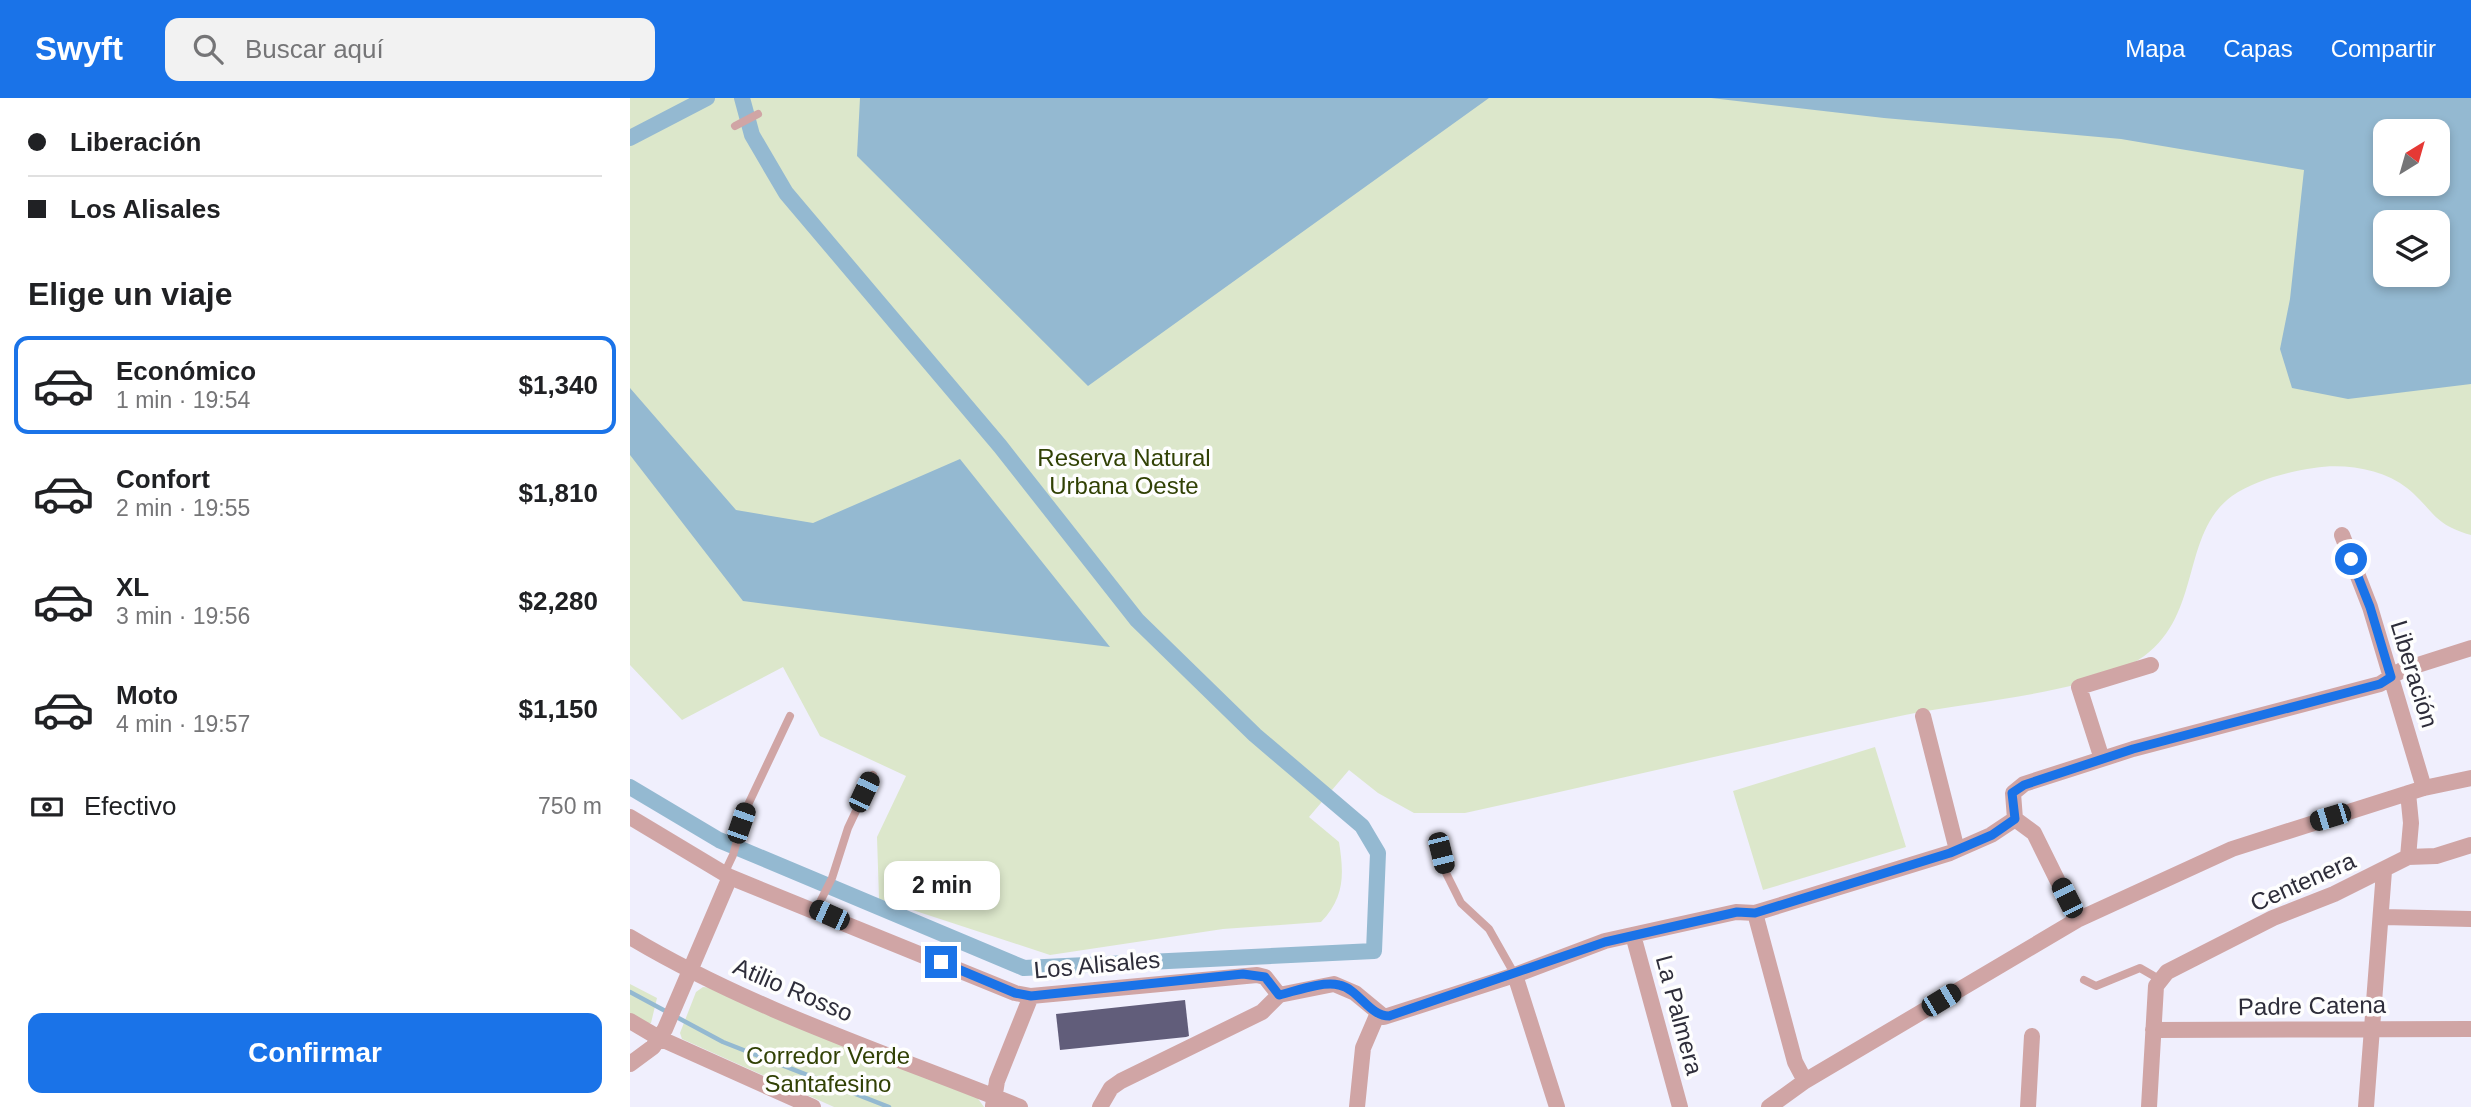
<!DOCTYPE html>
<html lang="es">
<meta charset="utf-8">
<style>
:root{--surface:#fff;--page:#f2f2f2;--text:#202124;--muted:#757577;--line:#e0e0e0;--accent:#1a73e8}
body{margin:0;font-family:Arial,sans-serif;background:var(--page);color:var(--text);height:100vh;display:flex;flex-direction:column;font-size:26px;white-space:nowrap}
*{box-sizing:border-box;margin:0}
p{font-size:23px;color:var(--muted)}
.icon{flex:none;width:38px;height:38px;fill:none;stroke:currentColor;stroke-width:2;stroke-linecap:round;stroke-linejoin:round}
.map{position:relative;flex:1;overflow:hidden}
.panel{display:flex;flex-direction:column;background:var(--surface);width:630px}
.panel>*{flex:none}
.hud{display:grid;align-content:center;height:154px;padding:0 28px;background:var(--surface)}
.needle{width:46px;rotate:37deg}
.controls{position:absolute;left:1743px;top:21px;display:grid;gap:14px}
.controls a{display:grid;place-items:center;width:77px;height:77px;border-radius:14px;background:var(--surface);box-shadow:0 4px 10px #0003;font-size:35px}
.end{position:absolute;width:32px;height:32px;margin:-16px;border:9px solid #1a73e8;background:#fff;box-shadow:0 0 0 4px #fff}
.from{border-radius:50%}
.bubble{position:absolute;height:49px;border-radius:14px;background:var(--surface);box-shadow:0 4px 10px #0003;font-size:23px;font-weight:700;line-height:49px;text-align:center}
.car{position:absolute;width:21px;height:42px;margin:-21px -10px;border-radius:9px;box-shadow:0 0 5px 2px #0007;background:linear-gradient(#222 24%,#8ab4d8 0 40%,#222 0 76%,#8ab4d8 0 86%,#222 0)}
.hud b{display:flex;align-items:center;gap:24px;height:66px;font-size:26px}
.hud b+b{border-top:2px solid var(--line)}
.hud i{width:18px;height:18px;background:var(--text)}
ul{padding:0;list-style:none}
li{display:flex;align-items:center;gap:21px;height:98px;margin:0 14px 10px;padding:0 14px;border:4px solid transparent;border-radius:14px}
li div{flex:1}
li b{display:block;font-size:26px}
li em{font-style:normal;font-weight:700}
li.on{border-color:var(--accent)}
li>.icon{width:63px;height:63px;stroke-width:1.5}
h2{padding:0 28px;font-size:32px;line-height:84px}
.pay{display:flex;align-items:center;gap:18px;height:77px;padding:0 28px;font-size:26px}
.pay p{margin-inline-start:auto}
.button{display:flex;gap:14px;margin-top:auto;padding:14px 28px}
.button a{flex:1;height:80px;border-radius:14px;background:var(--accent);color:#fff;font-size:28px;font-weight:700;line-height:80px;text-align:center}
header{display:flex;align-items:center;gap:42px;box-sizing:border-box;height:98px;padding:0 35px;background:var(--accent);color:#fff}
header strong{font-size:33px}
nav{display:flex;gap:38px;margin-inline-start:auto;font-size:24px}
.search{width:490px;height:63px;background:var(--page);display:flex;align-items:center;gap:18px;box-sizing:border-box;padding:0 24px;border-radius:14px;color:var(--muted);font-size:26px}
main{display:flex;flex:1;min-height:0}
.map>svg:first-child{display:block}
.green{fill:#dce7cb;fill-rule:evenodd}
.water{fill:#94b9d1;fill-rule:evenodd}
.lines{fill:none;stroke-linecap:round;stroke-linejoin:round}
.stream{stroke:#94b9d1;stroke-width:4.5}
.canal{stroke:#94b9d1;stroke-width:16}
.building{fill:#615d7a}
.service{stroke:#d0a5a5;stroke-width:8}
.minor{stroke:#d0a5a5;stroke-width:16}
.route{stroke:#1a73e8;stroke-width:9}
.labels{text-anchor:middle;stroke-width:7;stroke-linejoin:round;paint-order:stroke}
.park-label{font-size:24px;fill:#314105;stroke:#fefefe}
.street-label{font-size:24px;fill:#2e2d3a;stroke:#fefefe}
</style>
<header>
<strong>Swyft</strong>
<div class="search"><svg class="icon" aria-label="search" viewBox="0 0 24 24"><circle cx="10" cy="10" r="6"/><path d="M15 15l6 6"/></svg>Buscar aquí</div>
<nav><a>Mapa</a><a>Capas</a><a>Compartir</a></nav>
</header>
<main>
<section class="panel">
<div class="hud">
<b><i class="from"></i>Liberación</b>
<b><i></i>Los Alisales</b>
</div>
<h2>Elige un viaje</h2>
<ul>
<li class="on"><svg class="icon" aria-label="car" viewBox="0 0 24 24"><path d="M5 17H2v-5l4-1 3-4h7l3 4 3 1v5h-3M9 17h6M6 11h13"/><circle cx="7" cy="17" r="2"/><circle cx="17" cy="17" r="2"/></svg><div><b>Económico</b><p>1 min · 19:54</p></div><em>$1,340</em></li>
<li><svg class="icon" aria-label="car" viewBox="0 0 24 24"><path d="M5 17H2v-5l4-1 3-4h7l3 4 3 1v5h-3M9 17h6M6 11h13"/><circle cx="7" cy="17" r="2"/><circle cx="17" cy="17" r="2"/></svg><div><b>Confort</b><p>2 min · 19:55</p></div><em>$1,810</em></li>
<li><svg class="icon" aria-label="car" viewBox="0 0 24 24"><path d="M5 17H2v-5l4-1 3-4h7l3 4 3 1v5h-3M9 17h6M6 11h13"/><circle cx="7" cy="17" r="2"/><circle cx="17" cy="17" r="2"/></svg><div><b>XL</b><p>3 min · 19:56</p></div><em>$2,280</em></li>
<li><svg class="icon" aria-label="car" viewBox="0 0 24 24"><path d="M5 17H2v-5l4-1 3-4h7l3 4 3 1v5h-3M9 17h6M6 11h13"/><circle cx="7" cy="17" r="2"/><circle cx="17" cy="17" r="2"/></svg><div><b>Moto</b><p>4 min · 19:57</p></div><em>$1,150</em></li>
</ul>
<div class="pay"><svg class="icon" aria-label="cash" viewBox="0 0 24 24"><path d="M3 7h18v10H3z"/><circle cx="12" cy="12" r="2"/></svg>Efectivo<p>750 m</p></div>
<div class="button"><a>Confirmar</a></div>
</section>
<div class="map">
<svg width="1841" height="1009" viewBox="0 0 1841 1009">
<rect width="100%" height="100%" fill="#f0effd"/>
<!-- green -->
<path class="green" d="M 0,0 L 1841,0 L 1841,437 C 1802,426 1804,412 1777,390 C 1753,371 1714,365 1684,370 C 1657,374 1625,382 1602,398 C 1546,439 1577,530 1496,569 C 1438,597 1339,604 1275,617 C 1128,648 981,683 835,715 L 784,715 L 748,695 L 719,672 L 679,719 L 709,744 C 714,776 715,799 691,824 L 593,831 L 420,857 L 249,801 L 247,739 L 276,678 L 190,638 L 153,569 L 52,622 L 0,567 ZM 1755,33 L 1808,33 L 1808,86 L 1755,86 ZM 1755,124 L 1808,124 L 1808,177 L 1755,177 Z
M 1245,649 L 1276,749 L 1133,792 L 1103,693 Z
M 0,886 L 27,900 L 21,925 L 15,926 L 0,917 Z
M 73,889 L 84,890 L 346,998 L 354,1009 L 204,1009 L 52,941 L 50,935 L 66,894 Z"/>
<!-- water -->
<path class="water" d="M 230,0 L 859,0 L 458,288 L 227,58 Z
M 1081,0 L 1841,0 L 1841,286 L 1718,301 L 1662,290 L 1650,251 L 1660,201 L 1674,72 L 1491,41 L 1254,20 ZM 1808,33 L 1808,86 L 1755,86 L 1755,33 ZM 1808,124 L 1808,177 L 1755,177 L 1755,124 Z
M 0,290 L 106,412 L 183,425 L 330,361 L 480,549 L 113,503 L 0,357 Z"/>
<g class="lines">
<!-- stream -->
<path class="stream" d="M 0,894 L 93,944 L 259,1009"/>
<!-- canal -->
<path class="canal" d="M 0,40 L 77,0
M 0,689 L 89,742 L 394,870 L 744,853 L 748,755 L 732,728 L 625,637 L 507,522 L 370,348 L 156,95 L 122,37 L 112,0"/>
</g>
<!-- building -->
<path class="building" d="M 555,902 L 559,938 L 556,939 L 430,952 L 426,916 Z"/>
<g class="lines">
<!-- service -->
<path class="service" d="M 105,28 L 128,16
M 811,755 L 816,775 L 831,805 L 859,831 L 885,877
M 94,776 L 103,757 L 116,711 L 160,618
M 186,812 L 202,780 L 218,730 L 243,677
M 1454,882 L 1466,888 L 1510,870 L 1529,881"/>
<!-- minor -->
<path class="minor" d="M 1712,437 L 1740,509 L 1794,690
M 1293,618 L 1327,752
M 1472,661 L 1449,589 L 1521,567
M 1778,695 L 1781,725 L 1778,759
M 0,719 L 100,779 L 385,895 L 401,898 L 627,877 L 635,879 L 649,897 L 704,886 L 725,895 L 754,919 L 885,877 L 975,843 L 1106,814 L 1125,815 L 1320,755 L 1361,737 L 1385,721
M 1385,721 L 1383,695 L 1394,686 L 1503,651 L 1750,586 L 1772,572 L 1841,550
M 1385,721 L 1404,735 L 1447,822
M 1125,815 L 1165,964 L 1175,983
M 1753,819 L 1841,821
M 1003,837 L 1050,1009
M 0,839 C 122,912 259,956 390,1009
M 885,877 L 927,1009
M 0,923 L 29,940 L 183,1009
M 1523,932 L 1841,931
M 0,966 L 23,949 L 35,931 L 100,779
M 363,1008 L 367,983 L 401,898
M 470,1009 L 481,990 L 491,983 L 632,914 L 649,897
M 727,1009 L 733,950 L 748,915
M 1139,1009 L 1175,983 L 1447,822 L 1602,751 L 1794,690 L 1841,680
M 1398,1009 L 1402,938
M 1519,1009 L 1526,888 L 1537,874 L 1643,820 L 1704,796 L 1778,759 L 1806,758 L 1841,747
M 1736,1009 L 1754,773"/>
</g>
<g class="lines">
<!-- route -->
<path class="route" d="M 311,864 L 385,895 L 401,898 L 613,876 L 635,879 L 649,897 C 666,893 692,883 709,887 C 729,891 739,918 759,918 L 975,844 L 1107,814 L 1125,815 L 1320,755 L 1362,737 L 1385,721 L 1382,695 L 1394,687 L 1503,651 L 1750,586 L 1761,579 L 1740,509 L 1721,461"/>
</g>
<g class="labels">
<!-- park labels -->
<g class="park-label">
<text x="494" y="368">Reserva Natural<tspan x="494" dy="28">Urbana Oeste</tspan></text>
<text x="198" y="966">Corredor Verde<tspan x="198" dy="28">Santafesino</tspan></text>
</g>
<!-- street labels -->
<g class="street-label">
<text transform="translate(1784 576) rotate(73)" y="8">Liberación</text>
<text transform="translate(1673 784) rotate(-24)" y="8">Centenera</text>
<text transform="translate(467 867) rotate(-5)" y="8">Los Alisales</text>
<text transform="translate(163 892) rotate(23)" y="8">Atilio Rosso</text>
<text transform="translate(1682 908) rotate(-1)" y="8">Padre Catena</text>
<text transform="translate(1049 917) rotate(75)" y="8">La Palmera</text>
</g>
</g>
</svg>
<div class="controls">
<a><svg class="needle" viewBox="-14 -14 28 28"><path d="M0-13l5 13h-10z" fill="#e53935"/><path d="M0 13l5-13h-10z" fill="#757577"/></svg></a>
<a><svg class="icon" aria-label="layers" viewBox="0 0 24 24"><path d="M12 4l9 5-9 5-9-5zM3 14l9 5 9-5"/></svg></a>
</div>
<i class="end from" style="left:1721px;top:461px"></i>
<i class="end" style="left:311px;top:864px"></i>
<div class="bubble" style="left:254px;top:763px;width:116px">2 min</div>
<i class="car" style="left:234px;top:694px;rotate:25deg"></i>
<i class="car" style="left:1700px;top:719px;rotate:253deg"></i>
<i class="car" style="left:111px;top:725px;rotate:19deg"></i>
<i class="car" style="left:811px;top:755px;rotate:166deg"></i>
<i class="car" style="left:1437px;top:800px;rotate:333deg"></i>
<i class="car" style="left:199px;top:817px;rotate:294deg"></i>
<i class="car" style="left:1311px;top:902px;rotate:59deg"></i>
</div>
</main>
